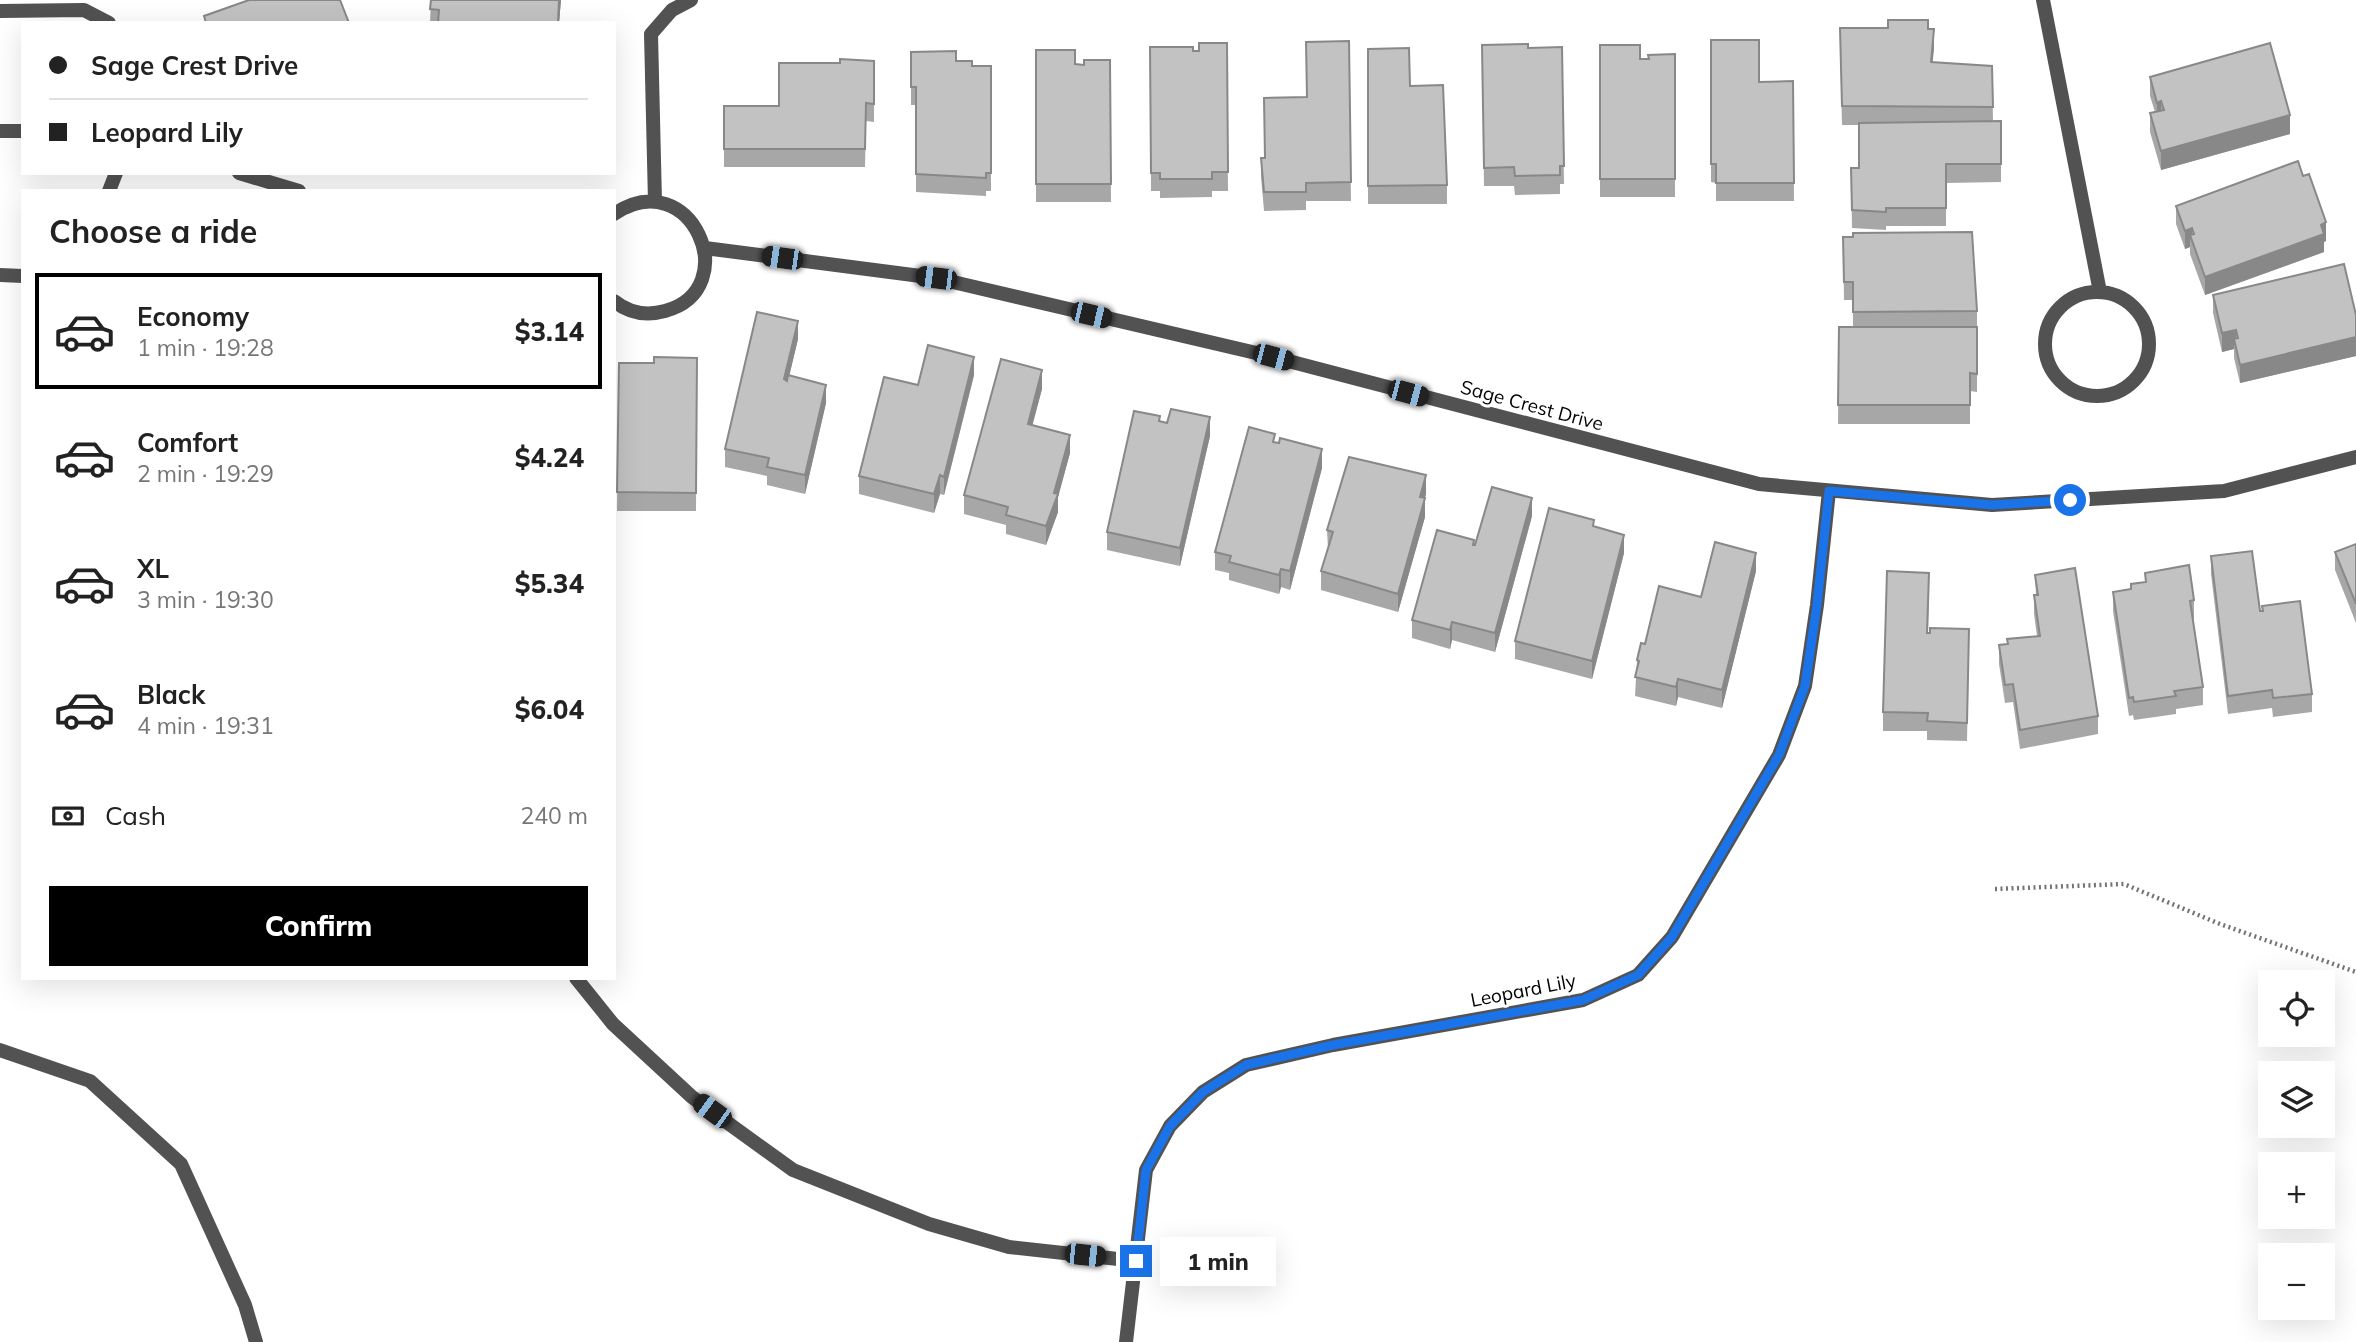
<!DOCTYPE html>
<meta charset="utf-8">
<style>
:root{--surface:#fff;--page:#f6f6f6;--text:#222;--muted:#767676;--line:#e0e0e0;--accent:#000}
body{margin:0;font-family:Mulish,sans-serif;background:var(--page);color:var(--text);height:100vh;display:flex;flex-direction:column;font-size:26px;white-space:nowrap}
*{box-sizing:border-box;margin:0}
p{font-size:23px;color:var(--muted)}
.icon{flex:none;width:38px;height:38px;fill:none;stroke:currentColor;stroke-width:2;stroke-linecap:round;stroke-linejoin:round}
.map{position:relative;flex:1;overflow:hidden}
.sheet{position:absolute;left:21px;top:189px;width:595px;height:791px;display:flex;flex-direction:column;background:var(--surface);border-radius:0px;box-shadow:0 7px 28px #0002}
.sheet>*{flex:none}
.banner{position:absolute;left:21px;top:21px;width:595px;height:154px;border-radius:0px;box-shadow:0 7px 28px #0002;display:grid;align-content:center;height:154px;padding:0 28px;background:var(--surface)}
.buttons{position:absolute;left:2258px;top:970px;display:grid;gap:14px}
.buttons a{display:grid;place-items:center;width:77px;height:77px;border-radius:0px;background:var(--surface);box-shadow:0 7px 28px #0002;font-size:35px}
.end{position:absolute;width:32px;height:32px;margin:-16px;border:9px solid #1a73e8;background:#fff;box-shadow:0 0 0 4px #fff}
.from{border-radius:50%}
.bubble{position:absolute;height:49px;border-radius:0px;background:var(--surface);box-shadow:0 7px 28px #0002;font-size:23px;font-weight:800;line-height:49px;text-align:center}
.car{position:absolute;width:21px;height:42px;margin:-21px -10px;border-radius:9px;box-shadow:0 0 5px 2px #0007;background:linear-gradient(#222 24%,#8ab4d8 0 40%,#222 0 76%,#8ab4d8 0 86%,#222 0)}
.banner b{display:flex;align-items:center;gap:24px;height:66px;font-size:26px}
.banner b+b{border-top:2px solid var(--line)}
.banner i{width:18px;height:18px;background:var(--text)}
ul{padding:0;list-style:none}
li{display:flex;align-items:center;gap:21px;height:116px;margin:0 14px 10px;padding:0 14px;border:4px solid transparent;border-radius:0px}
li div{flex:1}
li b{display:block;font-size:26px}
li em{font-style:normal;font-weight:800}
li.current{border-color:var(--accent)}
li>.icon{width:63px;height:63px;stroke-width:1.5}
h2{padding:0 28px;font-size:32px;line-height:84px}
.pay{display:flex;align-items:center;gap:18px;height:77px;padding:0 28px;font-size:26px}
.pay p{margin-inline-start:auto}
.button{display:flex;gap:14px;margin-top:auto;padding:14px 28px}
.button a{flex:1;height:80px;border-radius:0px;background:var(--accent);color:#fff;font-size:28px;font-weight:800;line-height:80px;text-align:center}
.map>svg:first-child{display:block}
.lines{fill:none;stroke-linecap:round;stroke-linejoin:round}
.path{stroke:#747474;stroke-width:4.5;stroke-dasharray:2 3.5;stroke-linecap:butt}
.lane{stroke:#525252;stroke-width:14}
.street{stroke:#525252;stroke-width:14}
.wall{fill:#a7a7a7}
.shaded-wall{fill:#888}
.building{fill:#c2c2c2;stroke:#888;stroke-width:2}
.route{stroke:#1a73e8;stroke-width:9}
.labels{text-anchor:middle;stroke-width:6;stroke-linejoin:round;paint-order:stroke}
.street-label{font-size:19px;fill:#000;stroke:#fff}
</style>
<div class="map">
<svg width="2356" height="1342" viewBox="0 0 2356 1342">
<rect width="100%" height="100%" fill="#fff"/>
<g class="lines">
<!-- path -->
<path class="path" d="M 1995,889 L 2124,884 L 2220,924 L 2356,972"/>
<!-- lane -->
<path class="lane" d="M 109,191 L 116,173
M 0,275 L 23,276"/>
<!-- street -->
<path class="street" d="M 2043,0 L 2100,292
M 0,11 L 84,10 L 109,23
M 0,131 L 23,131
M 239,173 L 299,191
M 655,202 L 651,34 L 672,10 L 691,0
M 614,214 C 691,162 746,289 665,311 C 647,316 629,313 614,301
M 705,248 L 936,278 L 1273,357 L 1759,484 L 1992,505 L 2224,491 L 2356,457
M2045 344a52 52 0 1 1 104 0a52 52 0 1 1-104 0Z
M 576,978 L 613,1024 L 692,1097 L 793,1170 L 929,1224 L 1009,1247 L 1136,1261
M 0,1050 L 90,1081 L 181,1164 L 245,1305 L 256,1342
M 1126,1342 L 1146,1170 L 1170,1126 L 1203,1092 L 1246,1065 L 1333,1045 L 1583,1000 L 1638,975 L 1672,937 L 1779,755 L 1805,686 L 1817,605 L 1829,491"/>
</g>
<!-- wall -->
<path class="wall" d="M 431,0 L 561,0 L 559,23 L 430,23 Z
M 1928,29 L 1934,48 L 1932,62 L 1992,66 L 1993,121 L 2001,121 L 2001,182 L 1946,183 L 1946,226 L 1886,226 L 1886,230 L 1852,228 L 1851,168 L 1859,168 L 1859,125 L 1842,125 L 1840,47 Z
M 1711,40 L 1759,82 L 1793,81 L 1794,201 L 1716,201 L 1716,183 L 1711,182 Z
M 1349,41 L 1351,201 L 1306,201 L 1306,210 L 1264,211 L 1261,176 L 1261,158 L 1264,158 L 1307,97 Z
M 1227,43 L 1228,191 L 1212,191 L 1212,197 L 1160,198 L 1160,191 L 1151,191 L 1150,47 L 1199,51 Z
M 1482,45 L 1528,48 L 1562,47 L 1564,184 L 1560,184 L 1560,194 L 1515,195 L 1514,186 L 1484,186 Z
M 1600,45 L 1640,59 L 1649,59 L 1675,54 L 1675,197 L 1600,197 Z
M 1368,49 L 1410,86 L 1447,185 L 1447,204 L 1368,204 Z
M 1036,50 L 1075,64 L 1084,65 L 1110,60 L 1111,202 L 1036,202 Z
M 911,52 L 956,61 L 972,66 L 991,66 L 991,191 L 986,191 L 986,196 L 916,192 L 916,105 L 911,105 Z
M 874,61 L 874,122 L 866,121 L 865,167 L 724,167 L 724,106 L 779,106 L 840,63 Z
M 2150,77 L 2290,134 L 2161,170 L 2150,132 L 2150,113 L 2155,112 L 2150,96 Z
M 2176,206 L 2326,241 L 2324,242 L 2324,252 L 2205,295 L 2190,254 L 2190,247 L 2185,249 L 2176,224 Z
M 1843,237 L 1977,311 L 1977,392 L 1970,391 L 1970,424 L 1838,424 L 1839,327 L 1853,327 L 1853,300 L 1844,300 Z
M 2213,295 L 2356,315 L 2356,356 L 2240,383 L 2234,358 L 2234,349 L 2222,352 L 2213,313 Z
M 798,339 L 789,376 L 826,403 L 805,494 L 767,485 L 767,476 L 725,467 L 725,449 Z
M 697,358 L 696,511 L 617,511 L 619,363 L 654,363 Z
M 974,375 L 944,495 L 940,494 L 934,513 L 859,494 L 859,476 L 918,385 Z
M 1042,389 L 1032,425 L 1070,453 L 1058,497 L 1058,512 L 1046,545 L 1006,534 L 1006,525 L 964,514 L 964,495 Z
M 1160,421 L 1210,436 L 1180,566 L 1107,550 L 1107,532 Z
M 1275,442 L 1322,468 L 1290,590 L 1281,587 L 1279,594 L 1229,580 L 1229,573 L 1215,570 L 1215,552 Z
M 1426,494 L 1425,498 L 1425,517 L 1398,612 L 1321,590 L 1321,571 L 1328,549 L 1327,530 Z
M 1532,516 L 1495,652 L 1452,640 L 1450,649 L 1412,638 L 1412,620 L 1474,545 Z
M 1594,527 L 1624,553 L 1592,679 L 1515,659 L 1515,641 Z
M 2356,544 L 2356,623 L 2335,570 L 2335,552 Z
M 2211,556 L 2260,611 L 2262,611 L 2262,606 L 2312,694 L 2312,712 L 2273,717 L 2272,708 L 2228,714 L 2211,574 Z
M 1756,571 L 1722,708 L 1678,697 L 1676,706 L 1635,696 L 1637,660 L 1645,644 L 1701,597 Z
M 2145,573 L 2194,600 L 2194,619 L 2193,619 L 2203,687 L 2203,705 L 2176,709 L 2176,714 L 2134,720 L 2133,715 L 2129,716 L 2113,611 L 2113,592 L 2131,589 L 2131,584 L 2145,582 Z
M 2035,575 L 2098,716 L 2098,734 L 2020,749 L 2013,702 L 2005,703 L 1999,664 L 1999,645 L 2007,644 L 2007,639 L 2037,636 L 2034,614 L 2034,595 L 2036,595 Z
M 1929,591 L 1928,633 L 1969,647 L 1967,741 L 1927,740 L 1927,731 L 1883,731 L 1883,712 Z"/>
<!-- shaded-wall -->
<path class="shaded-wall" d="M 559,0 L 561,0 L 559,23 L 558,23 Z
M 1934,29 L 1934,48 L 1931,80 L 1931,62 Z
M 2161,101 L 2161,120 L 2157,121 L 2157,103 Z
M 2290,115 L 2290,134 L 2161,170 L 2161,151 Z
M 2326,222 L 2326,241 L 2324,242 L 2324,252 L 2205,295 L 2205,277 Z
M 2192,228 L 2192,241 L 2190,235 L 2190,247 L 2185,249 L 2185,231 Z
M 798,321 L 798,339 L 784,398 L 784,379 Z
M 2236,330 L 2236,348 L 2234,339 L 2234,349 L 2222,352 L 2222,333 Z
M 2356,337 L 2356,356 L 2240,383 L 2240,365 Z
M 974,357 L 974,375 L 944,495 L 944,477 Z
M 1042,370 L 1042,389 L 1028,442 L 1028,424 Z
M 826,385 L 826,403 L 805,494 L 805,475 Z
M 1210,417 L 1210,436 L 1180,566 L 1180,548 Z
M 1070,435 L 1070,453 L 1058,497 L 1058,512 L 1046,545 L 1046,526 Z
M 1322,449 L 1322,468 L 1290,590 L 1290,571 Z
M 940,475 L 940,494 L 934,513 L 934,494 Z
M 1426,475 L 1426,494 L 1420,515 L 1420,497 Z
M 1425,498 L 1425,517 L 1398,612 L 1398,594 Z
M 1532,498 L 1532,516 L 1495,652 L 1495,633 Z
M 1624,535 L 1624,553 L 1592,679 L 1592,661 Z
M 1756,553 L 1756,571 L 1722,708 L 1722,690 Z
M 1281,569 L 1281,587 L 1279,594 L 1279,575 Z
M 1452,622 L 1452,640 L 1450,649 L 1450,630 Z
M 1678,679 L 1678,697 L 1676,706 L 1676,687 Z"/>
<!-- building -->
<path class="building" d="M 249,0 L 340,0 L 349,23 L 206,23 L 204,16 Z
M 431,0 L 559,0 L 558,23 L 438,23 L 439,10 L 430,9 Z
M 1888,20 L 1928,20 L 1928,29 L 1934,29 L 1931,62 L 1992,66 L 1993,107 L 1842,106 L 1840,28 L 1888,28 Z
M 1711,40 L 1759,40 L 1759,82 L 1793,81 L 1794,183 L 1716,183 L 1716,164 L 1711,164 Z
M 1349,41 L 1351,182 L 1306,183 L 1306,192 L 1264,192 L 1261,158 L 1265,158 L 1264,98 L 1307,97 L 1306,42 Z
M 1199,43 L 1227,43 L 1228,172 L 1212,172 L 1212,179 L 1160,179 L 1160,173 L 1151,173 L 1150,47 L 1193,47 L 1193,51 L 1199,51 Z
M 2270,43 L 2290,115 L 2161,151 L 2150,113 L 2164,110 L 2161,101 L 2157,103 L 2150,77 Z
M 1528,44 L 1528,48 L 1562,47 L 1564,166 L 1560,166 L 1560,175 L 1515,176 L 1514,167 L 1484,168 L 1482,45 Z
M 1600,45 L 1640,45 L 1640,59 L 1649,59 L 1648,55 L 1675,54 L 1675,179 L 1600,179 Z
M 1409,48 L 1410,86 L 1443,85 L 1447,185 L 1368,186 L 1368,49 Z
M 1036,50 L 1075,50 L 1075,64 L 1084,65 L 1084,60 L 1110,60 L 1111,184 L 1036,184 Z
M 956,51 L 956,61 L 972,61 L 972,66 L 991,66 L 991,173 L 986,173 L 986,178 L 916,174 L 916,87 L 911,87 L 911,52 Z
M 840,59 L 874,61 L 874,104 L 866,103 L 865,149 L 724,149 L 724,106 L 779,106 L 779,63 L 840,63 Z
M 2001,121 L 2001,164 L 1946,164 L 1946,208 L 1886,208 L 1886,212 L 1852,210 L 1851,168 L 1859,168 L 1859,123 Z
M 2298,161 L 2303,176 L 2309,174 L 2326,222 L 2321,225 L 2324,234 L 2205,277 L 2190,235 L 2194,234 L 2192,228 L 2185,231 L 2176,206 Z
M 1972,232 L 1977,311 L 1853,312 L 1853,282 L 1844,282 L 1843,237 L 1853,237 L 1853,233 Z
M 2344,264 L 2356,315 L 2356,337 L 2240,365 L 2234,339 L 2238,338 L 2236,330 L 2222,333 L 2213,295 Z
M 757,312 L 798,321 L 784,379 L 787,381 L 788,375 L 826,385 L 805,475 L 767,467 L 769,458 L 725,449 Z
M 1839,327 L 1977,327 L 1977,374 L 1970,373 L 1970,405 L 1838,405 Z
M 928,345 L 974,357 L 944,477 L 940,475 L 934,494 L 859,476 L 884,377 L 918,385 Z
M 654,357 L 697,358 L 696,493 L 617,492 L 619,363 L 654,363 Z
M 1001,359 L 1042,370 L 1028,424 L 1070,435 L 1054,493 L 1058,494 L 1046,526 L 1006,515 L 1008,507 L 964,495 Z
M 1171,409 L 1210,417 L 1180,548 L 1107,532 L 1134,411 L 1160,416 L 1159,421 L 1167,423 Z
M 1249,427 L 1275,434 L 1273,442 L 1279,443 L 1280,438 L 1322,449 L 1290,571 L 1281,569 L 1279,575 L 1229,562 L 1231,556 L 1215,552 Z
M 1349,457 L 1426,475 L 1420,497 L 1425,498 L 1398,594 L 1321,571 L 1333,532 L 1327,530 Z
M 1492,487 L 1532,498 L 1495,633 L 1452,622 L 1450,630 L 1412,620 L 1437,530 L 1474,540 L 1473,545 L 1475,545 Z
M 1549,508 L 1594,520 L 1593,526 L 1624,535 L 1592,661 L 1515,641 Z
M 1715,542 L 1756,553 L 1722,690 L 1678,679 L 1676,687 L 1635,677 L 1639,661 L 1637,660 L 1641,643 L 1645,644 L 1659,586 L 1701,597 Z
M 2356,544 L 2356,604 L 2335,552 Z
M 2252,551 L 2260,611 L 2263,611 L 2262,606 L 2300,601 L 2312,694 L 2273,698 L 2272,690 L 2228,696 L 2211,556 Z
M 2189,565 L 2194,600 L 2190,601 L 2203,687 L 2174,691 L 2176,696 L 2134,702 L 2133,697 L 2129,698 L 2113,592 L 2131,589 L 2131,584 L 2146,582 L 2145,573 Z
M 2075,568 L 2098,716 L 2020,730 L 2013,684 L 2005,685 L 1999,645 L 2008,644 L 2007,639 L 2040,636 L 2034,595 L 2038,595 L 2035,575 Z
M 1887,571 L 1929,573 L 1927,633 L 1930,633 L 1930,628 L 1969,629 L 1967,723 L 1927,721 L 1928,713 L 1883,712 Z"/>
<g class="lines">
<!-- route -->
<path class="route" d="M 1136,1261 L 1146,1170 L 1170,1126 L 1203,1092 L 1246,1065 L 1333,1045 L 1583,1000 L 1638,975 L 1672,937 L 1779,755 L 1805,686 L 1817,605 L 1829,491 L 1993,505 L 2070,500"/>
</g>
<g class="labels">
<!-- street labels -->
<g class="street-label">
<text transform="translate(1532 405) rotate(15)" y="7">Sage Crest Drive</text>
<text transform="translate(1523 990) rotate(-11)" y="7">Leopard Lily</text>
</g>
</g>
</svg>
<div class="buttons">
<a><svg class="icon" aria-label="locate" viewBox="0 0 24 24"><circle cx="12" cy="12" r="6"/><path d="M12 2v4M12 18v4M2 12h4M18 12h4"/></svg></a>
<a><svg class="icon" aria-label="layers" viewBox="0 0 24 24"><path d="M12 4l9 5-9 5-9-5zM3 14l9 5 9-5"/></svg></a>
<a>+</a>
<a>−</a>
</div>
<i class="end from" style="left:2070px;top:500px"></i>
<i class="end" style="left:1136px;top:1261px"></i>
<div class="bubble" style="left:1160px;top:1237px;width:116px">1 min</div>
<i class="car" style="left:782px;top:258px;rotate:278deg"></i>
<i class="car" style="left:936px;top:278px;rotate:277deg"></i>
<i class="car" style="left:1091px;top:315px;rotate:103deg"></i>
<i class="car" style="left:1273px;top:357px;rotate:105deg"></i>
<i class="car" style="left:1408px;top:393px;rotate:105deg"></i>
<i class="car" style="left:712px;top:1111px;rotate:306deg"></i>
<i class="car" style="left:1085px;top:1255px;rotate:96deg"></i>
<div class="banner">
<b><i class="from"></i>Sage Crest Drive</b>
<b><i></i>Leopard Lily</b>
</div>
<section class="sheet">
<h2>Choose a ride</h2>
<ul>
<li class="current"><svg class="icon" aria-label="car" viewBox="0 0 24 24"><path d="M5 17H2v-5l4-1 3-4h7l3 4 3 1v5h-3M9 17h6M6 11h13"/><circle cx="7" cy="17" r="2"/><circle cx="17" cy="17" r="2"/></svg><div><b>Economy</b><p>1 min · 19:28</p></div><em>$3.14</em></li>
<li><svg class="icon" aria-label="car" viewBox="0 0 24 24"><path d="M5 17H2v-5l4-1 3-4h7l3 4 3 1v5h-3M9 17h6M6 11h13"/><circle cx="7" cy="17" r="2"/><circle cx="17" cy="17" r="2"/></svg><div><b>Comfort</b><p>2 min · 19:29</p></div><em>$4.24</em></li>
<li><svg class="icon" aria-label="car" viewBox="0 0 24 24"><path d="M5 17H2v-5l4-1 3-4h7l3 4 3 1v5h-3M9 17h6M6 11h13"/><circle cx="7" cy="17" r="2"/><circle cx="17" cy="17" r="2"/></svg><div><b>XL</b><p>3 min · 19:30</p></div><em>$5.34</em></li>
<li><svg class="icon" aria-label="car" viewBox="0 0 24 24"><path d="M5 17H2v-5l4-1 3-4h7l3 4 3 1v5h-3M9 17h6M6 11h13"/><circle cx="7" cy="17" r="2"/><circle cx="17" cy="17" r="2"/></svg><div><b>Black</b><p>4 min · 19:31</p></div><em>$6.04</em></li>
</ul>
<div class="pay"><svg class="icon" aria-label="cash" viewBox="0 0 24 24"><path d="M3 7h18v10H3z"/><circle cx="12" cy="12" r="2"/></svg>Cash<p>240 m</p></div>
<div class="button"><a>Confirm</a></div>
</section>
</div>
